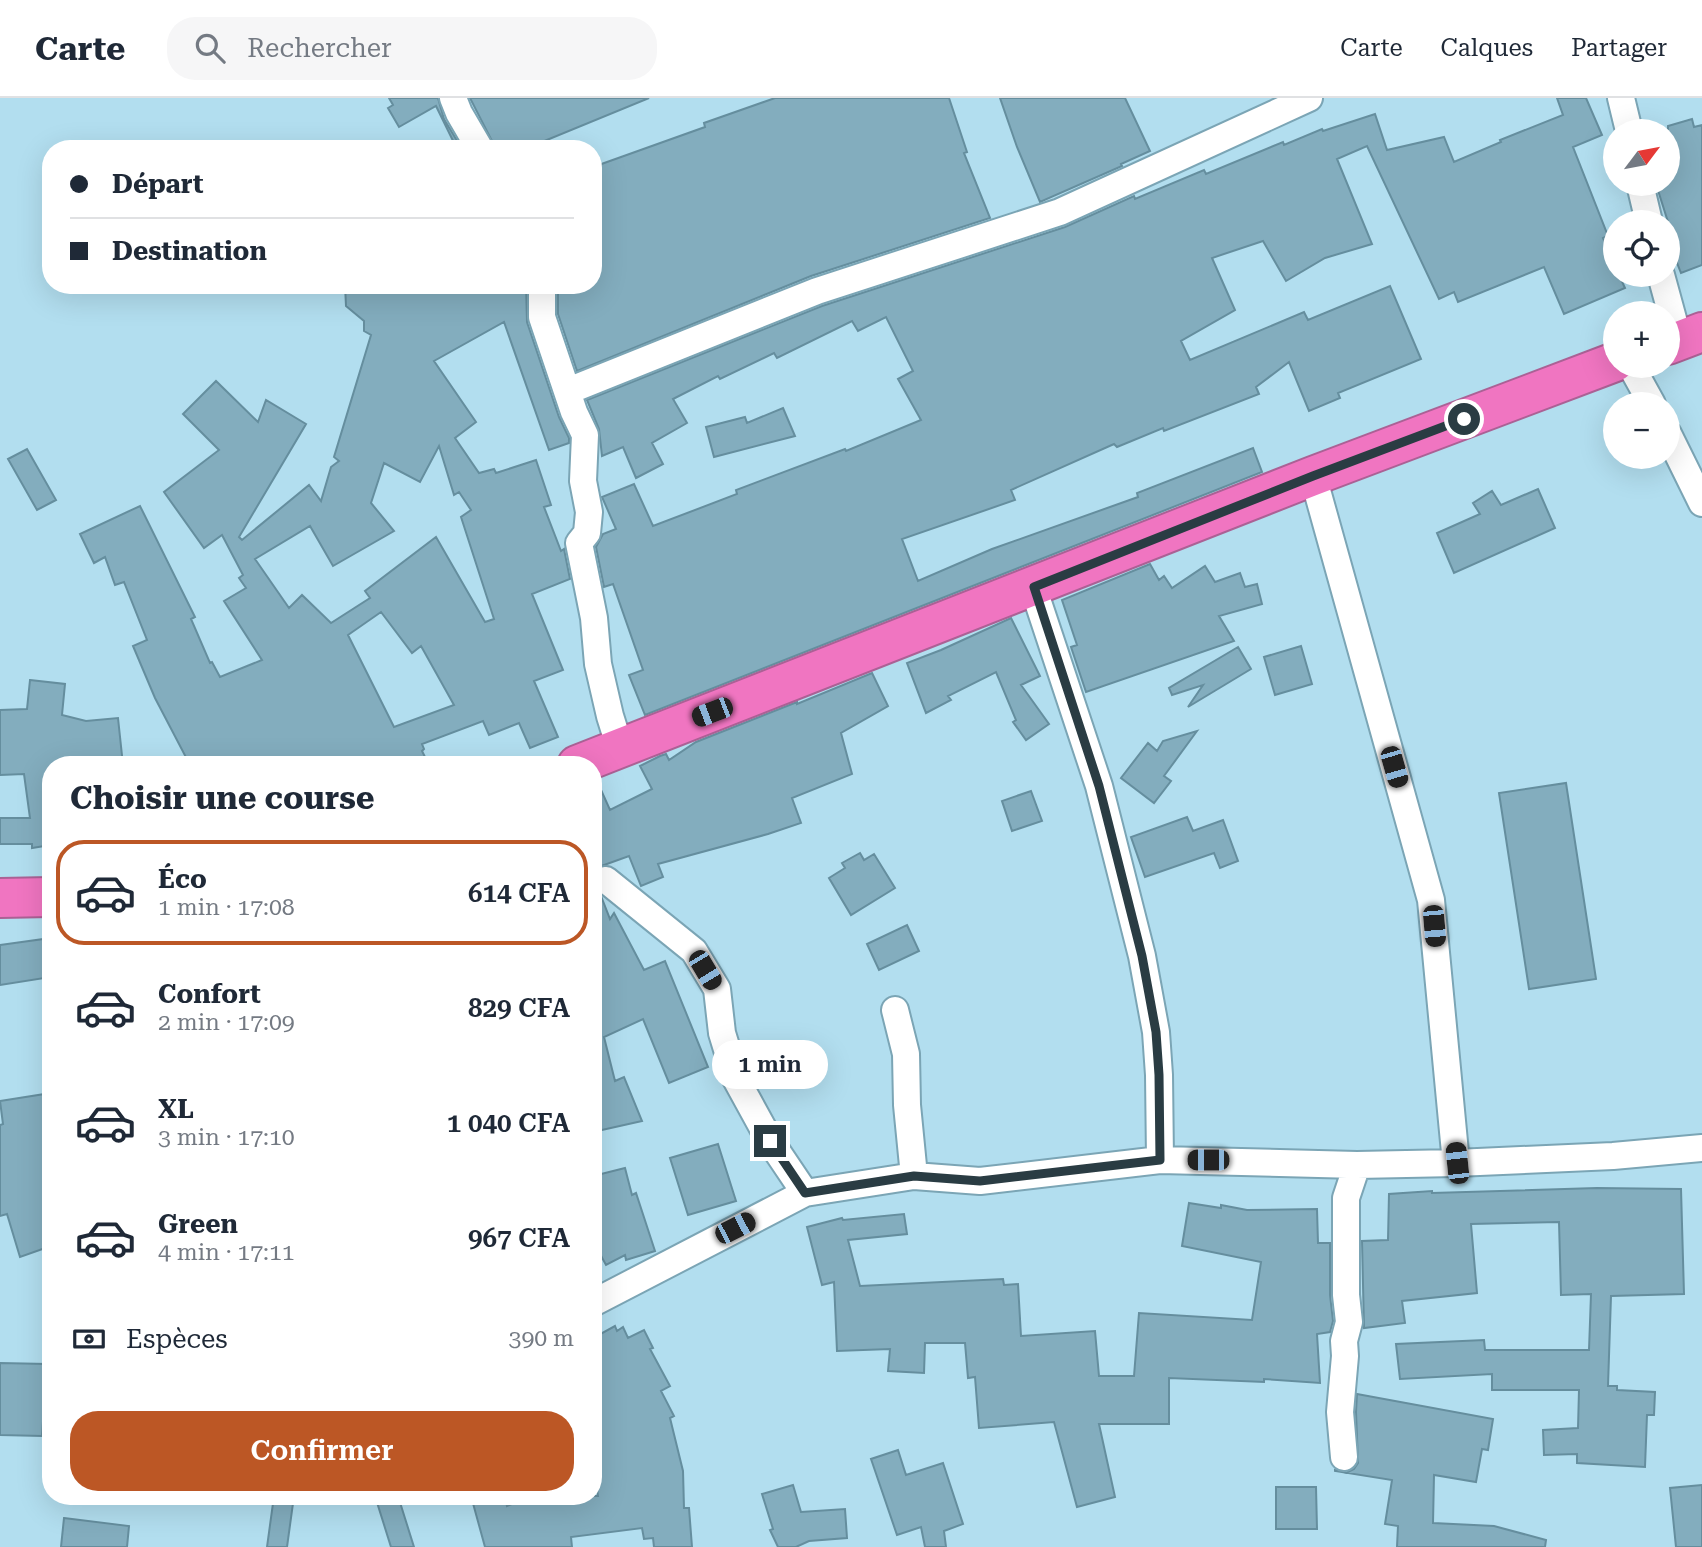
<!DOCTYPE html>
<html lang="fr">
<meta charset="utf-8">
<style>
:root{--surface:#fff;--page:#f6f6f7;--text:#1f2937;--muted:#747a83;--line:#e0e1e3;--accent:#bc5725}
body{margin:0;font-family:"Roboto Serif",serif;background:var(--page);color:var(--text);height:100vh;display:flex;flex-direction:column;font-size:26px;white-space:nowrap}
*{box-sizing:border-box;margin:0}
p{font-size:23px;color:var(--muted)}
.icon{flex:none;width:38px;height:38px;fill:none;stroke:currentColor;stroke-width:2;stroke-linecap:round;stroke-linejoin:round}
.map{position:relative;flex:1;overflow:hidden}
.sheet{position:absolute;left:42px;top:658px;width:560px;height:749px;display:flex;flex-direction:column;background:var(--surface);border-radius:28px;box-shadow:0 7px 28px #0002}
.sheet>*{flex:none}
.banner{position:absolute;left:42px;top:42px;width:560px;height:154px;border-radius:28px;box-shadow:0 7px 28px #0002;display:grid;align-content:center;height:154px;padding:0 28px;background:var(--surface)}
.needle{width:46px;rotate:58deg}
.tools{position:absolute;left:1603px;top:21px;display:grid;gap:14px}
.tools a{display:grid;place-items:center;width:77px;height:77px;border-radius:50%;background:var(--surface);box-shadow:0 7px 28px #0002;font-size:35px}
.end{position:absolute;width:32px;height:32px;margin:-16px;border:9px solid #2a3c43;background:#fff;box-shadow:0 0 0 4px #fff}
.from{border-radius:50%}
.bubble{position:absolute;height:49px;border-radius:24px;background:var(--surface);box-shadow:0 7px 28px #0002;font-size:23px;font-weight:600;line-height:49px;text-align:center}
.car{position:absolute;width:21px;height:42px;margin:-21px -10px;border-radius:9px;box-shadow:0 0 5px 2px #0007;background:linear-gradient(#222 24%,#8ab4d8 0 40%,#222 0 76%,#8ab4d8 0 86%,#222 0)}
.banner b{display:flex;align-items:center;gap:24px;height:66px;font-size:26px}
.banner b+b{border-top:2px solid var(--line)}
.banner i{width:18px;height:18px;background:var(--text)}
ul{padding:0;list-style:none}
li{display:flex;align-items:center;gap:21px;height:105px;margin:0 14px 10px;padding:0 14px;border:4px solid transparent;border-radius:28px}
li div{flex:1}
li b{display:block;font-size:26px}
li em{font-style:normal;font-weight:600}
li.current{border-color:var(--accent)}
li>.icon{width:63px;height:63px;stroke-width:1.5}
h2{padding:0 28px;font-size:32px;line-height:84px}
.pay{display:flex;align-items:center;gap:18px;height:77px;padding:0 28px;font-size:26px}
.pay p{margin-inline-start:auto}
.action{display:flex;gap:14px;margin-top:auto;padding:14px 28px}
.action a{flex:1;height:80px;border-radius:28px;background:var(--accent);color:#fff;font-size:28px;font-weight:600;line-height:80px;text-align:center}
header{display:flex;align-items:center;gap:42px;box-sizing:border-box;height:98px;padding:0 35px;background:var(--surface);border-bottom:2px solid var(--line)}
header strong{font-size:33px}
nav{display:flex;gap:38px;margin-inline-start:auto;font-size:24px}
.search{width:490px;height:63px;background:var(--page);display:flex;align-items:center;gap:18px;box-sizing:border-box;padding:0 24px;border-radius:28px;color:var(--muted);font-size:26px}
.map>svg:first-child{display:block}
.building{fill:#83adbe;stroke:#658e9e;stroke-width:2;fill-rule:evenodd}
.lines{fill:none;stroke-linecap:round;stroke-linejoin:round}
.street-casing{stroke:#7ba5b5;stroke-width:30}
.highway-casing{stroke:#ab6195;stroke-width:42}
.street{stroke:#fff;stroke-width:26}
.highway{stroke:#f075c1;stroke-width:38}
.route{stroke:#2a3c43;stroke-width:9}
</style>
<header>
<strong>Carte</strong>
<div class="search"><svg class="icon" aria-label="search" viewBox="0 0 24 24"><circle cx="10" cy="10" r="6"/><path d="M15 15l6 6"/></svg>Rechercher</div>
<nav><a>Carte</a><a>Calques</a><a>Partager</a></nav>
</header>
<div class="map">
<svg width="1702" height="1449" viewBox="0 0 1702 1449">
<rect width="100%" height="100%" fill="#b2deef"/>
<!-- building -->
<path class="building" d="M 389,0 L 438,0 L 444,21 L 462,51 L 457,51 L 436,8 L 399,29 L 388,10 L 393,7 Z
M 470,0 L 649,0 L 525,51 L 496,51 Z
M 775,0 L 949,0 L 967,54 L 964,55 L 990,120 L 811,178 L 577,273 L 558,216 L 558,187 L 593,187 L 593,69 L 705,29 L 704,25 Z
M 1000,0 L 1125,0 L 1150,53 L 1121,66 L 1122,68 L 1040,104 L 1017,49 Z
M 1557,0 L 1586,0 L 1602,37 L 1573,49 L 1608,138 L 1603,140 L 1615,168 L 1615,177 L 1619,177 L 1625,190 L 1564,216 L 1544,169 L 1458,204 L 1454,194 L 1439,201 L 1367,48 L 1337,61 L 1372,146 L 1325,160 L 1286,183 L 1263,143 L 1212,160 L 1235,212 L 1181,243 L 1190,262 L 1304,214 L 1308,222 L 1390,188 L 1421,261 L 1338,295 L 1340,300 L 1309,313 L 1289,264 L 1256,289 L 1259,296 L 1164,333 L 1163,330 L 1117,349 L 1114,346 L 1011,392 L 1015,402 L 902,441 L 918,483 L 992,451 L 1138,399 L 1137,395 L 1253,350 L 1262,374 L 645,617 L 629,577 L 643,572 L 613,486 L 604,489 L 596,449 L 603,436 L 616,431 L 602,399 L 634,386 L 653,428 L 737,396 L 736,392 L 845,351 L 846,353 L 921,322 L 898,281 L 913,273 L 886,219 L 858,233 L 852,223 L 777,260 L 774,255 L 720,281 L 718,278 L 673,301 L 687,325 L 652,345 L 663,366 L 636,380 L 623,349 L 602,358 L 599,331 L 587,302 L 822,208 L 1065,129 L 1134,98 L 1135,101 L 1204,72 L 1206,76 L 1283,44 L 1284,47 L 1322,31 L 1323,33 L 1375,16 L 1387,52 L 1444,39 L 1454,64 L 1501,44 L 1500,42 L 1563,17 Z
M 1692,21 L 1694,29 L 1702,27 L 1702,167 L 1681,175 L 1668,142 L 1668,124 L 1656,86 L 1668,86 L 1668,28 Z
M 345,187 L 526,187 L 527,224 L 559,319 L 569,340 L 569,345 L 549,352 L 504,224 L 434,263 L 476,324 L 455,340 L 479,375 L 494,371 L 496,375 L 536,362 L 551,407 L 544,409 L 561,453 L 564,451 L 570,481 L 532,496 L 563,572 L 534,583 L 558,639 L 530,650 L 519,625 L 489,637 L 483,623 L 422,646 L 424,651 L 422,653 L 429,667 L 190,667 L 155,600 L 133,548 L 147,542 L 124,484 L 115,487 L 105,459 L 94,465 L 80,436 L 140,408 L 195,519 L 191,521 L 210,565 L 212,564 L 220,579 L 262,562 L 224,503 L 246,490 L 239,480 L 243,477 L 222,437 L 204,450 L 164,394 L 219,352 L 183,316 L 216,283 L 258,324 L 266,302 L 306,326 L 239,439 L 242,442 L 309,387 L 321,403 L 331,369 L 339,363 L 334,359 L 371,237 L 364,233 L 364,223 L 346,208 ZM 439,348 L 454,397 L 459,394 L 471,412 L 461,419 L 494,521 L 485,524 L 436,439 L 365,493 L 370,500 L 331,525 L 302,497 L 289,510 L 255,461 L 310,428 L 333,468 L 394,433 L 371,405 L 384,365 L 420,384 ZM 381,514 L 412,555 L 421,548 L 454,607 L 394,629 L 348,537 Z
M 783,310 L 795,338 L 714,359 L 706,329 L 745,319 L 747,325 Z
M 27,351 L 56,402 L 37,412 L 8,361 Z
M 1538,391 L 1555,430 L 1454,475 L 1437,435 L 1480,416 L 1473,405 L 1492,393 L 1501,407 Z
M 1150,466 L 1159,482 L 1164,478 L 1172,490 L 1205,468 L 1215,484 L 1240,475 L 1245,489 L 1257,486 L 1262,506 L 1219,518 L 1234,543 L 1086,594 L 1071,549 L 1077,547 L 1062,502 Z
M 1011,520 L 1040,578 L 1021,587 L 1049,626 L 1026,642 L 1013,624 L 1016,622 L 996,574 L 948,598 L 951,602 L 926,615 L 907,565 L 941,552 Z
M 1301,548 L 1312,586 L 1275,597 L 1264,559 Z
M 1238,549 L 1251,571 L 1188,609 L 1203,587 L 1172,597 L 1169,590 Z
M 872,575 L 888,608 L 841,635 L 852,676 L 792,700 L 801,725 L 768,736 L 658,766 L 663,779 L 641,788 L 629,758 L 593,771 L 593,684 L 597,683 L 610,712 L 652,691 L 640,668 L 660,658 L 666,656 L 669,662 L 696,644 L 797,604 L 797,606 Z
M 30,582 L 65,586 L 62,617 L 86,623 L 118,620 L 123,667 L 51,667 L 51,747 L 32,750 L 32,746 L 0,746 L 0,720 L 30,720 L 24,676 L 0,677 L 0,612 L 27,611 Z
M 1197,633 L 1164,678 L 1171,683 L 1154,705 L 1121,680 L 1148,645 L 1157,653 L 1163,643 Z
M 1566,685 L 1596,881 L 1529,891 L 1499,695 Z
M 1031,693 L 1042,723 L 1012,733 L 1002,703 Z
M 1187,719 L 1193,733 L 1223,722 L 1238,763 L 1220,770 L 1214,755 L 1145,779 L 1131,739 Z
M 860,755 L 864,762 L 874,756 L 895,790 L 851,817 L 829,780 L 845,770 L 842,765 Z
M 593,790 L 601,798 L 610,821 L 614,815 L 644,872 L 665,863 L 708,969 L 669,985 L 643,921 L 604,939 L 615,983 L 624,979 L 642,1023 L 593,1034 Z
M 907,827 L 919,853 L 879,872 L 867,846 Z
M 51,840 L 51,879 L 0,887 L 0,847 Z
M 51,995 L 51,1148 L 20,1159 L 7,1116 L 0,1118 L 0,1027 L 3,1026 L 0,1003 Z
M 718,1046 L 736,1103 L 688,1117 L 670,1060 Z
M 625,1070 L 632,1097 L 636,1095 L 655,1153 L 626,1162 L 625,1157 L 606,1167 L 593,1143 L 593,1078 Z
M 1597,1090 L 1681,1091 L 1684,1196 L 1611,1198 L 1608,1288 L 1617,1288 L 1617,1292 L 1655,1294 L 1654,1317 L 1647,1317 L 1645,1369 L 1577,1365 L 1577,1356 L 1544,1357 L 1543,1332 L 1578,1330 L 1579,1292 L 1492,1292 L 1492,1276 L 1400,1281 L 1396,1246 L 1484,1242 L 1485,1252 L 1589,1252 L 1591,1196 L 1561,1197 L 1559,1124 L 1471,1126 L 1477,1195 L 1402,1203 L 1405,1225 L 1364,1230 L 1362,1143 L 1388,1142 L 1389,1096 L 1432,1093 L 1432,1095 Z
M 1189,1105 L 1221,1110 L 1221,1107 L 1247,1112 L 1317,1111 L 1318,1145 L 1330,1145 L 1330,1197 L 1333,1223 L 1330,1234 L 1317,1236 L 1320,1285 L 1264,1281 L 1264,1284 L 1169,1280 L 1169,1326 L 1099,1326 L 1115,1399 L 1077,1409 L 1054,1324 L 979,1330 L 975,1279 L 968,1280 L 965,1245 L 925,1245 L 924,1275 L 888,1273 L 890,1251 L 837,1253 L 834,1184 L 822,1187 L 807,1129 L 842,1120 L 843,1122 L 904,1116 L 907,1136 L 848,1142 L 860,1188 L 1003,1181 L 1004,1187 L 1018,1186 L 1021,1238 L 1095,1233 L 1099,1278 L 1134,1278 L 1139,1215 L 1252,1222 L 1261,1164 L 1182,1148 Z
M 615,1228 L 617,1233 L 623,1229 L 628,1240 L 644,1232 L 653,1250 L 650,1251 L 670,1288 L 661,1293 L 674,1318 L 670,1320 L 683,1373 L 684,1410 L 689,1410 L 692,1449 L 654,1449 L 653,1440 L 644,1441 L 642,1430 L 571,1439 L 572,1449 L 485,1449 L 471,1398 L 505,1398 L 507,1408 L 530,1398 L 598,1398 L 593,1364 L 593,1240 Z
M 0,1265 L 47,1266 L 42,1338 L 0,1337 Z
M 1357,1296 L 1493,1321 L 1488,1352 L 1482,1351 L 1476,1384 L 1434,1377 L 1433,1425 L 1494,1428 L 1546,1442 L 1545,1449 L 1397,1449 L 1398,1428 L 1385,1426 L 1392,1382 L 1335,1373 L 1335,1372 L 1346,1375 L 1354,1371 L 1358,1365 L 1356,1314 Z
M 898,1352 L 906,1377 L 943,1365 L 963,1426 L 944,1433 L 946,1449 L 925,1449 L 921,1429 L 897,1437 L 871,1361 Z
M 793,1387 L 801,1414 L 845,1411 L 847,1440 L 809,1443 L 796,1449 L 778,1449 L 770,1432 L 773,1431 L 762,1396 Z
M 1702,1387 L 1702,1449 L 1676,1449 L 1670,1390 Z
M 1276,1389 L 1316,1389 L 1317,1431 L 1276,1431 Z
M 274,1398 L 294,1398 L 287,1449 L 267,1449 Z
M 375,1398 L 398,1398 L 414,1449 L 391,1449 Z
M 64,1420 L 129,1428 L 127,1449 L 61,1449 Z"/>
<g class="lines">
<!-- street casing -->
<g class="street-casing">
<path id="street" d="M 453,0 L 459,15 L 480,51
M 1621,0 L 1629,33
M 1640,86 L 1649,124
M 1661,177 L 1679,243
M 542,187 L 542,219 L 574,314 L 585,337 L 583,383 L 589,414 L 587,435 L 579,445 L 594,520 L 598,566 L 610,618 L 620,650
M 1631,268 L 1652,306
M 568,293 L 817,193 L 1060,114 L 1309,0
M 1668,336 L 1702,405
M 1313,378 L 1431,802 L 1456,1065
M 1033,489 L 1099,688 L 1142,858 L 1156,934 L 1159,977 L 1160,1062
M 606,782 L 694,853 L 717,891 L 722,935 L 736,981 L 770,1043 L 805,1095
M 895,912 L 906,956 L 907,1007 L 914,1078
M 593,1205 L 805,1095 L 914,1078 L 980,1083 L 1160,1062 L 1357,1067 L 1456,1065 L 1613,1058 L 1702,1050
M 1344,1359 L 1340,1314 L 1345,1258 L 1344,1243 L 1349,1224 L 1346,1197 L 1346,1100 L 1357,1067"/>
</g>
<!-- highway casing -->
<g class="highway-casing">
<path id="highway" d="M 1668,247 L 1702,234
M 577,667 L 1313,378 L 1615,264
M 0,800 L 51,799"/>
</g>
<!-- street -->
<use href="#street" class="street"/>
<!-- highway -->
<use href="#highway" class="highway"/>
</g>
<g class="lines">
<!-- route -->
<path class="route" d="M 770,1043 L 805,1095 L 914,1078 L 980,1083 L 1160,1062 L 1159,977 L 1156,934 L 1142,858 L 1099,688 L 1034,489 L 1313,378 L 1464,321"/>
</g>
</svg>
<div class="tools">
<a><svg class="needle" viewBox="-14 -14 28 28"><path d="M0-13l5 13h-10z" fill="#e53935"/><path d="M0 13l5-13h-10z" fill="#747a83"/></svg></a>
<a><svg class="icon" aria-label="locate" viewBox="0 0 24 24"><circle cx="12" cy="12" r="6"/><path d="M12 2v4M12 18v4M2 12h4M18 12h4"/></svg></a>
<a>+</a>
<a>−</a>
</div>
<i class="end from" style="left:1464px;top:321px"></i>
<i class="end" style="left:770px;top:1043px"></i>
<div class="bubble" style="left:712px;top:942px;width:116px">1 min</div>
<i class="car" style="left:712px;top:614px;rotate:249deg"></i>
<i class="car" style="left:1394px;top:669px;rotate:164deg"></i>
<i class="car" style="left:1434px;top:828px;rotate:175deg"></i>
<i class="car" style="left:705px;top:872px;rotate:149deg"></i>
<i class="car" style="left:1208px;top:1062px;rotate:270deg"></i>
<i class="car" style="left:1457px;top:1065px;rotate:354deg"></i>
<i class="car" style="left:735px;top:1130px;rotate:63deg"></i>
<div class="banner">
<b><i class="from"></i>Départ</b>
<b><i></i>Destination</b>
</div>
<section class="sheet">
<h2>Choisir une course</h2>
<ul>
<li class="current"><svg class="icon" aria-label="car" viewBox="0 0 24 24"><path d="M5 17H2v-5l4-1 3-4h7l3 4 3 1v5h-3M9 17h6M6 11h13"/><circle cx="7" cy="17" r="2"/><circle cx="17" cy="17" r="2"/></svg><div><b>Éco</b><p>1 min · 17:08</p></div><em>614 CFA</em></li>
<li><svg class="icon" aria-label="car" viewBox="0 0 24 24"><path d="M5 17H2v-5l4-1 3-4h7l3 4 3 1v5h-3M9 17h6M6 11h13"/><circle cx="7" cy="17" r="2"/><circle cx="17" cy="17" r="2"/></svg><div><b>Confort</b><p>2 min · 17:09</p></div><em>829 CFA</em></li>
<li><svg class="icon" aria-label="car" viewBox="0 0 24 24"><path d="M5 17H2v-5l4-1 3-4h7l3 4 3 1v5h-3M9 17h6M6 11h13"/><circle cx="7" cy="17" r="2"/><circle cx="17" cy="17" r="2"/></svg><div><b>XL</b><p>3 min · 17:10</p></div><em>1 040 CFA</em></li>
<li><svg class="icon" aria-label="car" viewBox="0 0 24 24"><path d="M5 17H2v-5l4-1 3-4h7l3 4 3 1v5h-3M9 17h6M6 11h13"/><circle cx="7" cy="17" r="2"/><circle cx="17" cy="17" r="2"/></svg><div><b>Green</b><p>4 min · 17:11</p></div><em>967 CFA</em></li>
</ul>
<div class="pay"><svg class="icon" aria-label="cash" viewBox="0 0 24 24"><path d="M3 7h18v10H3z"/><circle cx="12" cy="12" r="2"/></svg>Espèces<p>390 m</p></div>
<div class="action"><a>Confirmer</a></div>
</section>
</div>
